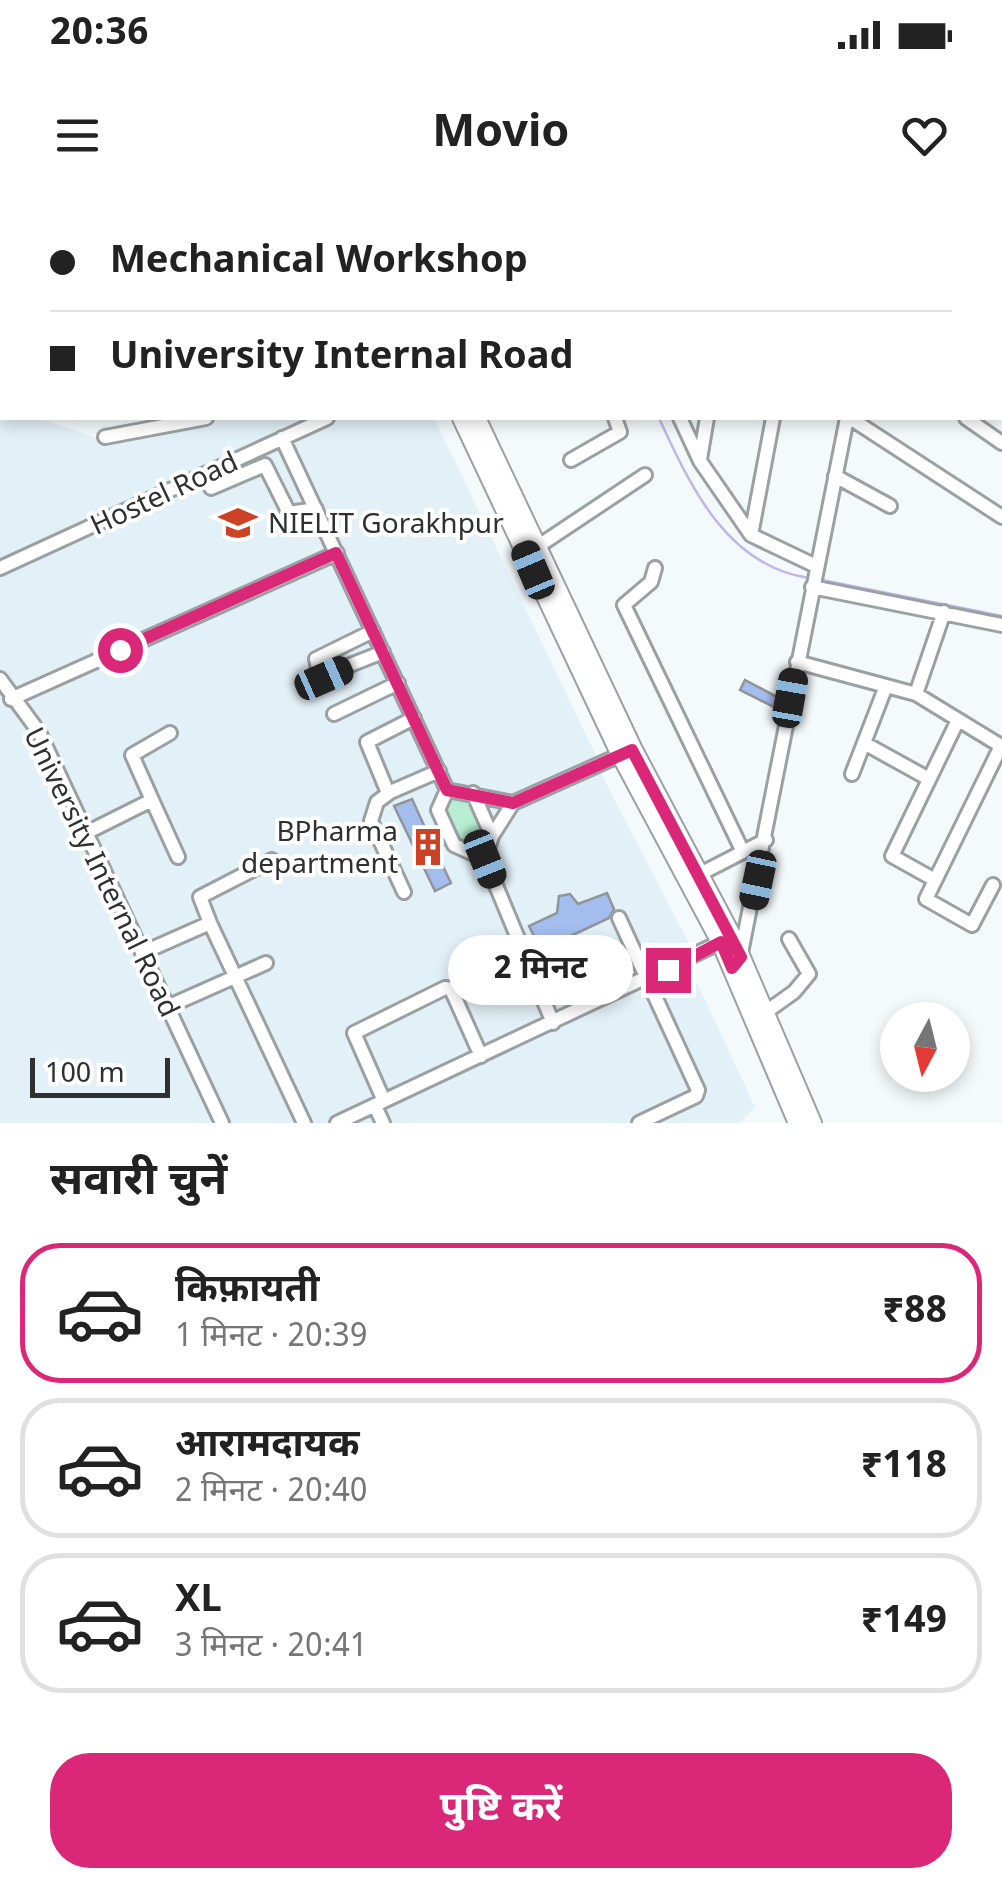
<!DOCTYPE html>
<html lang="hi">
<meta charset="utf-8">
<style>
:root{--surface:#fff;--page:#f6f6f6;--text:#222;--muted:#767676;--line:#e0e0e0;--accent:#db2777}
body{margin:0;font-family:Georgia,"Noto Sans Devanagari",serif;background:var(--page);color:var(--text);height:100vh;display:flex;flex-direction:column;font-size:38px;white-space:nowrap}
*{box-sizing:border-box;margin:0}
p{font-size:32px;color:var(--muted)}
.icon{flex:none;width:55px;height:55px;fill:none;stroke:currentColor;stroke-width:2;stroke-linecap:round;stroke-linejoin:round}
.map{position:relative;height:923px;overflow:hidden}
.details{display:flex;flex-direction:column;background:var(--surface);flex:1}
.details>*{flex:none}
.top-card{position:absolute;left:0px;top:0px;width:1002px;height:220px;box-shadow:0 5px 15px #0003;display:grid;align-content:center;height:220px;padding:0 50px;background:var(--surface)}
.needle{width:65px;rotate:187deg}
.controls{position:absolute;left:880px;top:802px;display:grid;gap:20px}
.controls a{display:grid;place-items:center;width:90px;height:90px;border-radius:50%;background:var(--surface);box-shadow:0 5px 15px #0003;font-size:50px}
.scale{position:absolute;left:30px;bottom:25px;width:140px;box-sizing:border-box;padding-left:10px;border:5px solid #2e3031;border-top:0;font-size:28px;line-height:35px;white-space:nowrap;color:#2e3031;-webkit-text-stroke:8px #fff;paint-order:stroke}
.end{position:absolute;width:45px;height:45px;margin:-22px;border:12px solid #db2777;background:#fff;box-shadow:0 0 0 5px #fff}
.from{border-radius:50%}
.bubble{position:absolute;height:70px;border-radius:35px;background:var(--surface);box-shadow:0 5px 15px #0003;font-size:32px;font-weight:700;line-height:70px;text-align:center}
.car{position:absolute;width:30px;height:60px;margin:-30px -15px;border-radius:12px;box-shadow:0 0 8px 2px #0007;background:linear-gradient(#222 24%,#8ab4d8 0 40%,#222 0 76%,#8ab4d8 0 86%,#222 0)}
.top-card b{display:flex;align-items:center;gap:35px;height:95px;font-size:38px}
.top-card b+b{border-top:2px solid var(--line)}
.top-card i{width:25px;height:25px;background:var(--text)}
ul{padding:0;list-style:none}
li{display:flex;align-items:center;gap:30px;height:140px;margin:0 20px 15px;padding:0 30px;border:5px solid var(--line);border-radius:40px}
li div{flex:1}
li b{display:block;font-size:38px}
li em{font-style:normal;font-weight:700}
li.on{border-color:var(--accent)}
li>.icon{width:90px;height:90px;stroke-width:1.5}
h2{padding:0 50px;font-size:45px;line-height:120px}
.action{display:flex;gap:20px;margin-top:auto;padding:20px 50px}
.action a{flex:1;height:115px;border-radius:40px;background:var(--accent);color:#fff;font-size:40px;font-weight:700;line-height:115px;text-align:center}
.status{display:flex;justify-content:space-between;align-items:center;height:70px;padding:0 50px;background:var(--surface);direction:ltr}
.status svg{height:28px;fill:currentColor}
header{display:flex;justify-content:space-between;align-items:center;height:130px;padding:0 50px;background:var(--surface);font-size:45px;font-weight:700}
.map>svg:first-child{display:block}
.built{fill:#e2f0f7}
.green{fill:#b7edd3}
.water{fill:#c1b5ea}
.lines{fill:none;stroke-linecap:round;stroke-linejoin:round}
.stream{stroke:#c1b5ea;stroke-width:2.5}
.building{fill:#a3bdee;stroke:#929499;stroke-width:2.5}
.minor-casing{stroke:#9ba0a3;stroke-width:18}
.highway-casing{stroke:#9ba0a3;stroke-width:22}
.minor{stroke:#fff;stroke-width:12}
.highway{stroke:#fff;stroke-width:18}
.route{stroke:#db2777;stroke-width:12}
.labels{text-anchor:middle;stroke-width:8;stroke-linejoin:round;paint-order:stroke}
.street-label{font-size:28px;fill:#2e3031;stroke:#fff}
.poi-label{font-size:28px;fill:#2e3031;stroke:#fff;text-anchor:start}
</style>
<div class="status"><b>20:36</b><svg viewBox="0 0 49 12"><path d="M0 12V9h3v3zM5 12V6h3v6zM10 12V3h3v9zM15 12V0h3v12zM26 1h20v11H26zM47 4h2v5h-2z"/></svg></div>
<header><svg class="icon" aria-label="menu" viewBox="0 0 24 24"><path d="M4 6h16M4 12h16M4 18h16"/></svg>Movio<svg class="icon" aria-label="heart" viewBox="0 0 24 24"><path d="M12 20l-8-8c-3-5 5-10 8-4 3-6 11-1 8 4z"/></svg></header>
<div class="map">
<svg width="1002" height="923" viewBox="0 0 1002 923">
<rect width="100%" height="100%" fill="#f4fafc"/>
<!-- built -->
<path class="built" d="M 0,204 L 2,218 L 38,218 L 97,238 L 103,226 L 136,231 L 188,218 L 434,218 L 600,564 L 597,566 L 693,751 L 685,757 L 755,907 L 740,923 L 0,923 Z"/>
<!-- green -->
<path class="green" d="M 461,595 L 473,598 L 486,632 L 482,641 L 466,647 C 448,639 440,621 445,602 Z"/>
<!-- water -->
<path class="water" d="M 880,0 L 1002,0 L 1002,50 L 1000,2 Z"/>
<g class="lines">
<!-- stream -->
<path class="stream" d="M 659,218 C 690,285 726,366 809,378
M 822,380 L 1002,416"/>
</g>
<!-- building -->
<path class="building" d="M 745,480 L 781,499 L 778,509 L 740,490 Z
M 412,599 L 427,632 L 435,628 L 443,646 L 435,650 L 451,683 L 435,691 L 394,606 Z
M 607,693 L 614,709 L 609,718 L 541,750 L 529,726 L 557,713 L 559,696 L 570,694 L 578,704 Z"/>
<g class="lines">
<!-- minor casing -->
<g class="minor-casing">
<path id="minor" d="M 15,0 L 17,2
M 554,0 L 556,2
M 787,0 L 792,2
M 812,0 L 812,2
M 84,2 L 84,0
M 447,2 L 449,0
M 530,2 L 532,0
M 1000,104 L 1002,101
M 0,112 L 2,113
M 1000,197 L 1002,193
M 680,218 L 700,261 L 751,335 L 816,366
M 850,218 L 1002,317
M 966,218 L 1002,243
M 105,237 L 206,218
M 282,238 L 447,590
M 700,259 L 707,218
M 571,260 L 620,232 L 615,218
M 835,276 L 890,306
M 211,288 L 265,265 L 289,313 L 316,309
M 751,335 L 773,218
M 537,347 L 645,275
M 0,368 L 327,218
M 655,368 L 651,382 L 624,405 L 743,652
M 812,387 L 1002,425
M 944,412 L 916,494 L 1001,546 L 926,699 L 972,725 L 993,685
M 373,431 L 316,459 L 320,477 L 383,452
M 797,462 L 916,494
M 0,479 L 39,532 L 222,923
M 11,499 L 337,353
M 334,514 L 398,483
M 414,518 L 367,542 L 388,593 L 439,571
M 864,543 L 929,579
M 852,574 L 886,486
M 447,590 L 438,610 L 454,645 L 485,659
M 447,590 L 513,603
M 389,593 L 377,602 L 371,621 L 404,692
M 473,593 L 492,636
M 152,600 L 132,555 L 170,533
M 86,633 L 152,600 L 178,657
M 700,674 L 766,640
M 935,680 L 892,656 L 958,520
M 619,718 L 698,890 L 696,896 L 639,923
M 210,723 L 304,923
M 142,753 L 210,723 L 200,697 L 272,660
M 740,758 L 847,218
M 167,807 L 266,763
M 766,812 L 794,792 L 809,774 L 789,739
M 553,823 L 485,659 L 492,636 L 513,603 L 629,551
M 384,901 L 354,833 L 445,788 L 451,789 L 481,856
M 375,906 L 383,923
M 337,923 L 721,742"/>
</g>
<!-- highway casing -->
<g class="highway-casing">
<path id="highway" d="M 361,0 L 362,2
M 374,0 L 376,2
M 462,218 L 621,555 L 721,742 L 798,923
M 476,218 L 633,550 L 732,737 L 812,923"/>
</g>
<!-- minor -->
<use href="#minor" class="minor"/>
<!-- highway -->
<use href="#highway" class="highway"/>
</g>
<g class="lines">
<!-- route -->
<path class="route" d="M 120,450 L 336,353 L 447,590 L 513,603 L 632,550 L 741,757 L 732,768 L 721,742 L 668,770"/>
</g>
<!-- icons -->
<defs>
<g id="university-bare" transform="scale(3)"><path d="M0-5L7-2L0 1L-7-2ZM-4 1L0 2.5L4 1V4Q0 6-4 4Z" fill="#cc4225" stroke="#fff" stroke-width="2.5" paint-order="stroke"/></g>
<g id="building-bare" transform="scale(3)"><path d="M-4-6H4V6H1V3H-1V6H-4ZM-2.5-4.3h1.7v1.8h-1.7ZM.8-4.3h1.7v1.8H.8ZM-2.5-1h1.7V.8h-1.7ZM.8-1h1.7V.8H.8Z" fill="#cc4225" stroke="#fff" stroke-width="2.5" paint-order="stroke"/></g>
</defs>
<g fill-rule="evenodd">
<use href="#university-bare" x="238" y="323"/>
<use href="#building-bare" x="428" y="647"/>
</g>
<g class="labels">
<!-- street labels -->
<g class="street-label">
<text transform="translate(164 293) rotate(-25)" y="10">Hostel Road</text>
<text transform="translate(102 672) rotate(64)" y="10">University Internal Road</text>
</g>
<!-- poi labels -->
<g class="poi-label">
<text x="268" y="333">NIELIT Gorakhpur</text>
<text x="398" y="641" text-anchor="end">BPharma<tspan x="398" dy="32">department</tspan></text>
</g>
</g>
</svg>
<div class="controls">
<a><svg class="needle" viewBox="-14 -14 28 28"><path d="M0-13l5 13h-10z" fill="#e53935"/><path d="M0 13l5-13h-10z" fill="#767676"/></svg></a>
</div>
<div class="scale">100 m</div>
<i class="end from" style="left:120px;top:450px"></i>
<i class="end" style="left:668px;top:770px"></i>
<div class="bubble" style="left:448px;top:735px;width:185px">2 मिनट</div>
<i class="car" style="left:533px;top:370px;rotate:337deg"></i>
<i class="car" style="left:324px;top:478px;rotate:66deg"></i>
<i class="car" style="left:790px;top:498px;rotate:10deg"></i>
<i class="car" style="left:485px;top:659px;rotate:158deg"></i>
<i class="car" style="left:758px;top:680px;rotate:192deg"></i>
<div class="top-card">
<b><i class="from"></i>Mechanical Workshop</b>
<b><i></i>University Internal Road</b>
</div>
</div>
<section class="details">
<h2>सवारी चुनें</h2>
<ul>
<li class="on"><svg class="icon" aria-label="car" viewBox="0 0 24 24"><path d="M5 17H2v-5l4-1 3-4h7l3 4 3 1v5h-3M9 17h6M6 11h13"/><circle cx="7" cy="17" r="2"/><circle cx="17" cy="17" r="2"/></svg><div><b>किफ़ायती</b><p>1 मिनट · 20:39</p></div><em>₹88</em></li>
<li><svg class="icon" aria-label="car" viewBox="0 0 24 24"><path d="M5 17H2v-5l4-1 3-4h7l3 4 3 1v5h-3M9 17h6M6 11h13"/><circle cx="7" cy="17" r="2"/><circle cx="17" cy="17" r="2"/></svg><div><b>आरामदायक</b><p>2 मिनट · 20:40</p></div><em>₹118</em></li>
<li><svg class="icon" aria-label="car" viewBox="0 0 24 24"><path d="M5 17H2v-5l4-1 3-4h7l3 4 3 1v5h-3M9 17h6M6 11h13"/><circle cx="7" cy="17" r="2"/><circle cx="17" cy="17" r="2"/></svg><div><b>XL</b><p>3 मिनट · 20:41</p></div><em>₹149</em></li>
</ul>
<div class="action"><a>पुष्टि करें</a></div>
</section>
